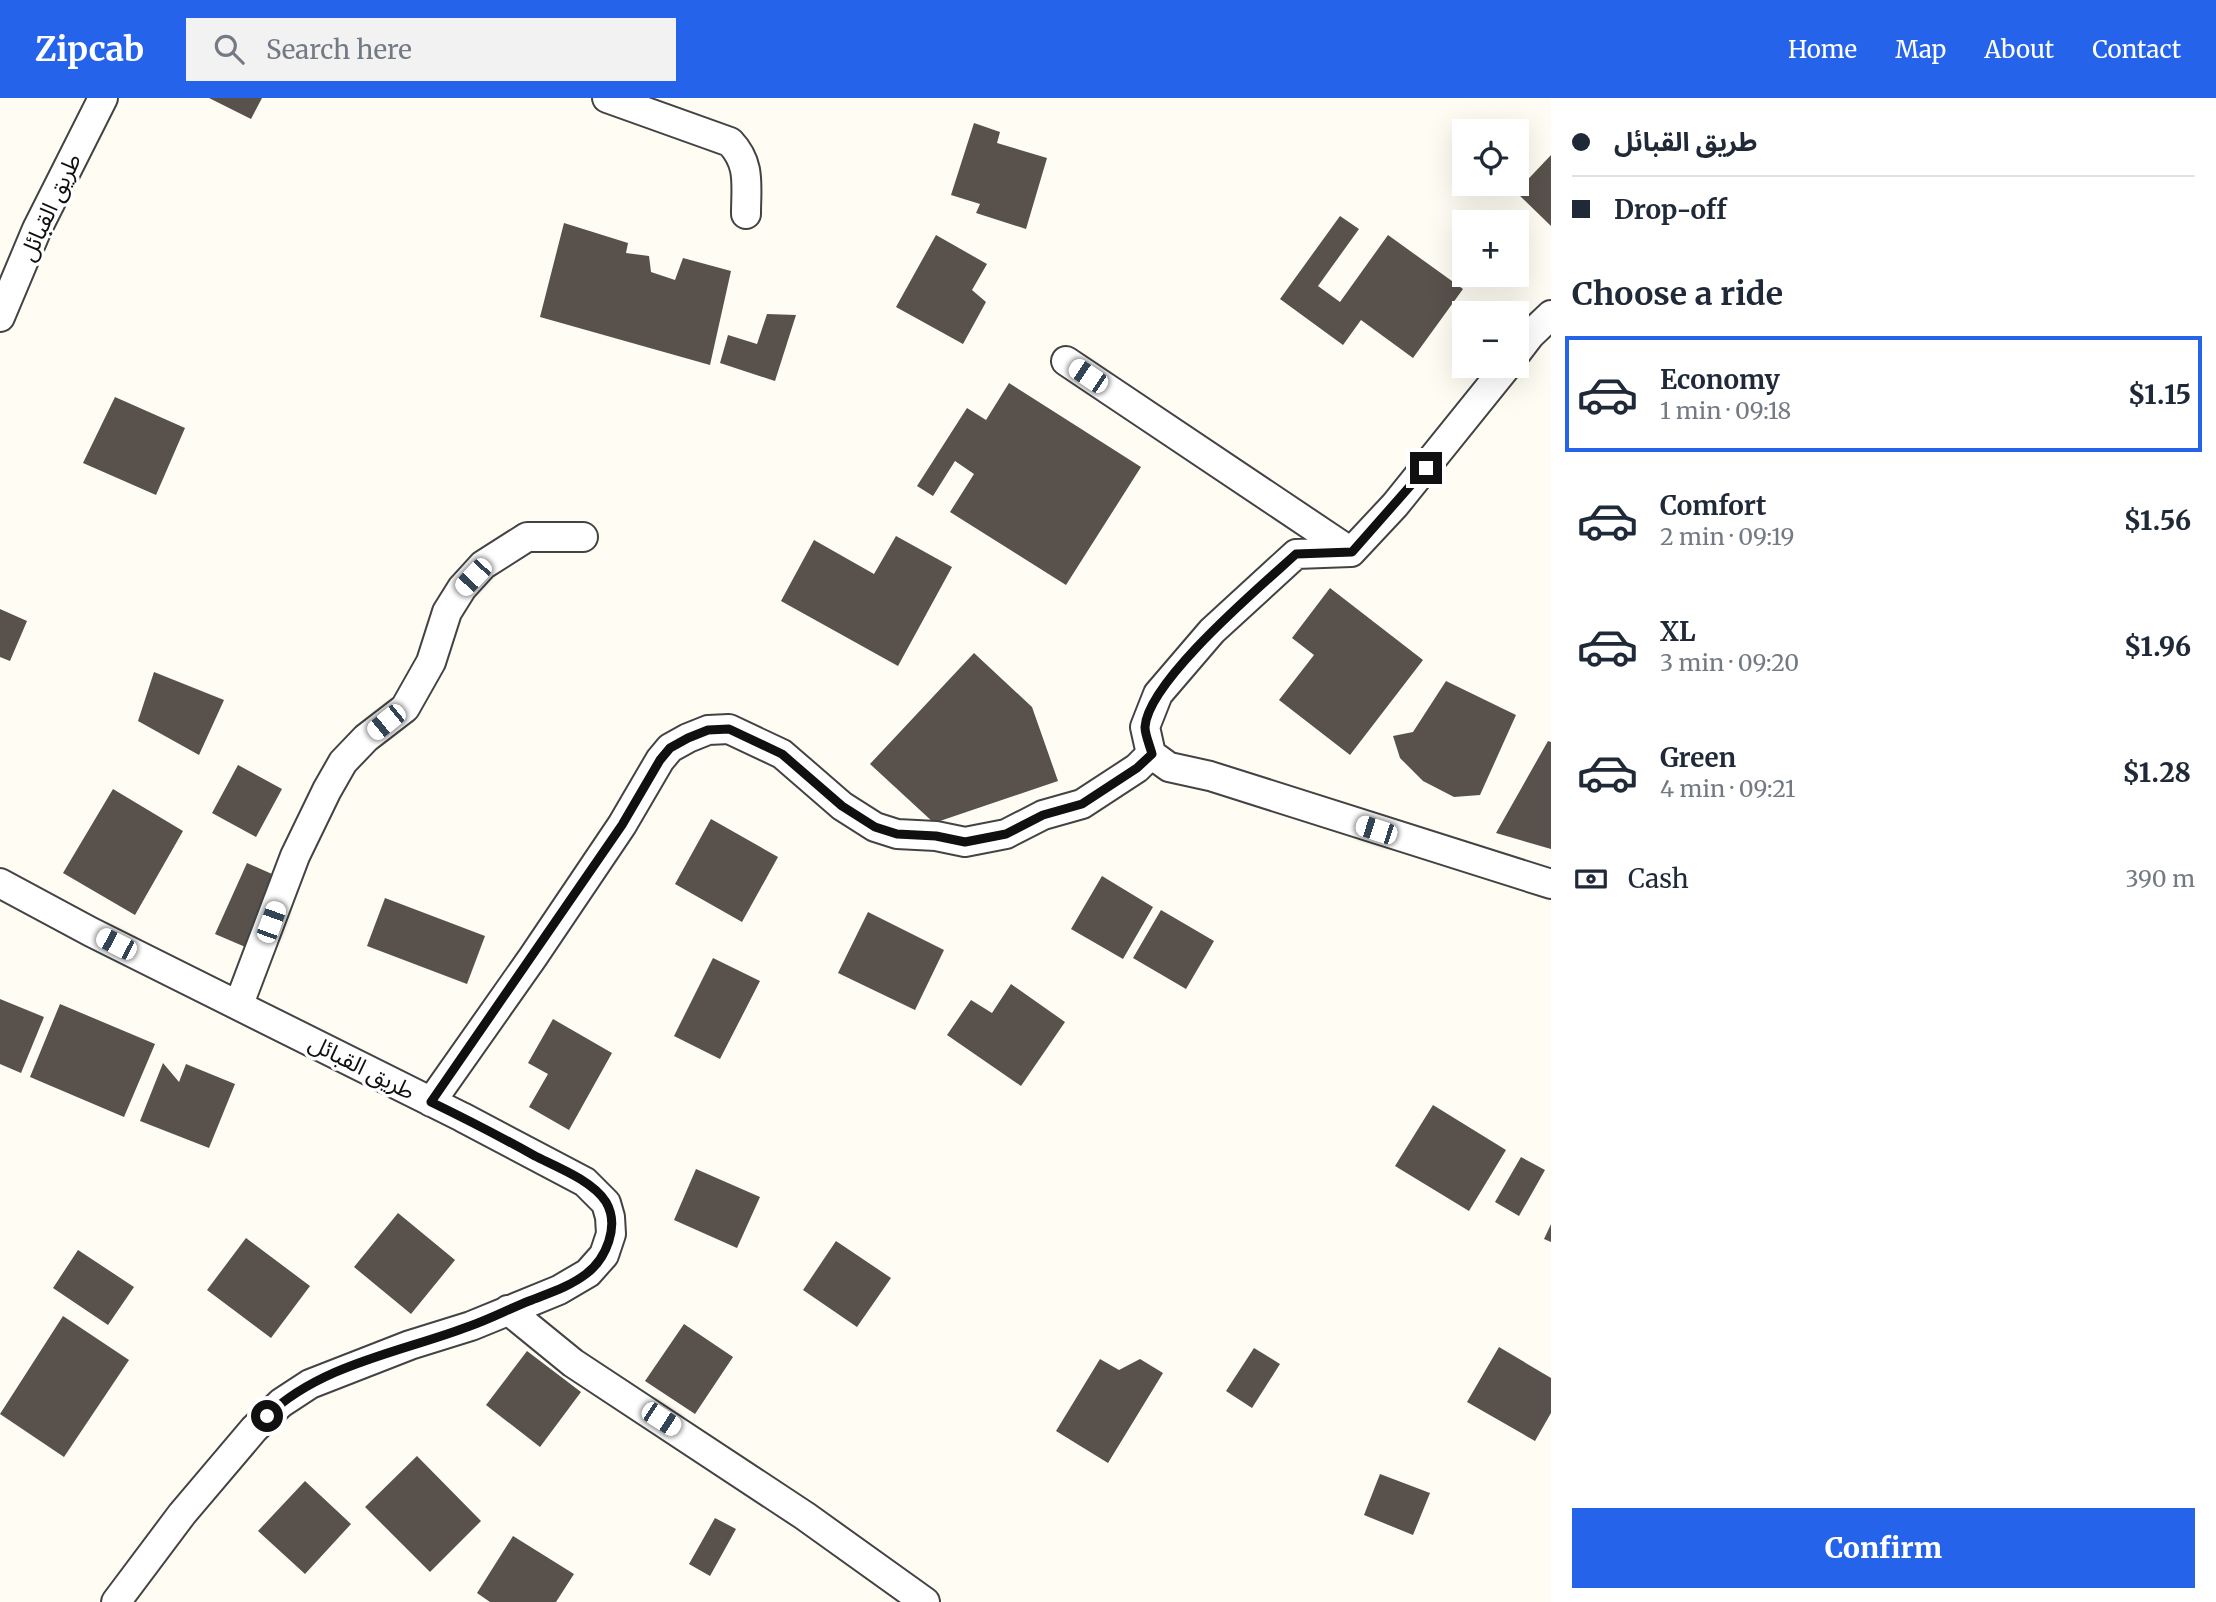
<!DOCTYPE html>
<meta charset="utf-8">
<style>
:root{--surface:#fff;--page:#f2f2f3;--text:#1f2937;--muted:#747a83;--line:#e0e1e3;--accent:#2563eb}
body{margin:0;font-family:Merriweather,"Noto Sans Arabic",serif;background:var(--page);color:var(--text);height:100vh;display:flex;flex-direction:column;font-size:26px;white-space:nowrap}
*{box-sizing:border-box;margin:0}
p{font-size:23px;color:var(--muted)}
.icon{flex:none;width:38px;height:38px;fill:none;stroke:currentColor;stroke-width:2;stroke-linecap:round;stroke-linejoin:round}
.map{position:relative;flex:1;overflow:hidden}
.panel{display:flex;flex-direction:column;background:var(--surface);width:665px}
.panel>*{flex:none}
.guide{display:grid;align-content:center;height:154px;padding:0 21px;background:var(--surface)}
.buttons{position:absolute;left:1452px;top:21px;display:grid;gap:14px}
.buttons a{display:grid;place-items:center;width:77px;height:77px;border-radius:0px;background:var(--surface);box-shadow:0 7px 28px #0002;font-size:35px}
.end{position:absolute;width:32px;height:32px;margin:-16px;border:9px solid #101010;background:#fff;box-shadow:0 0 0 4px #fff}
.from{border-radius:50%}
.car{position:absolute;width:21px;height:42px;margin:-21px -10px;border-radius:9px;box-shadow:0 0 5px 2px #0007;background:linear-gradient(#fff 24%,#345 0 40%,#fff 0 76%,#345 0 86%,#fff 0)}
.guide b{display:flex;align-items:center;gap:24px;height:66px;font-size:26px}
.guide b+b{border-top:2px solid var(--line)}
.guide i{width:18px;height:18px;background:var(--text)}
ul{padding:0;list-style:none}
li{display:flex;align-items:center;gap:21px;height:116px;margin:0 14px 10px;padding:0 7px;border:4px solid transparent;border-radius:0px}
li div{flex:1}
li b{display:block;font-size:26px}
li em{font-style:normal;font-weight:800}
li.on{border-color:var(--accent)}
li>.icon{width:63px;height:63px;stroke-width:1.5}
h2{padding:0 21px;font-size:32px;line-height:84px}
.pay{display:flex;align-items:center;gap:18px;height:77px;padding:0 21px;font-size:26px}
.pay p{margin-inline-start:auto}
.action{display:flex;gap:14px;margin-top:auto;padding:14px 21px}
.action a{flex:1;height:80px;border-radius:0px;background:var(--accent);color:#fff;font-size:28px;font-weight:800;line-height:80px;text-align:center}
header{display:flex;align-items:center;gap:42px;box-sizing:border-box;height:98px;padding:0 35px;background:var(--accent);color:#fff}
header strong{font-size:33px}
nav{display:flex;gap:38px;margin-inline-start:auto;font-size:24px}
.search{width:490px;height:63px;background:var(--page);display:flex;align-items:center;gap:18px;box-sizing:border-box;padding:0 24px;border-radius:0px;color:var(--muted);font-size:26px}
main{display:flex;flex:1;min-height:0}
.map>svg:first-child{display:block}
.building{fill:#58514c}
.lines{fill:none;stroke-linecap:round;stroke-linejoin:round}
.minor-casing{stroke:#434343;stroke-width:32}
.minor{stroke:#fff;stroke-width:28}
.route{stroke:#101010;stroke-width:9}
.labels{text-anchor:middle;stroke-width:7;stroke-linejoin:round;paint-order:stroke}
.street-label{font-size:23px;fill:#101010;stroke:#fff}
</style>
<header>
<strong>Zipcab</strong>
<div class="search"><svg class="icon" aria-label="search" viewBox="0 0 24 24"><circle cx="10" cy="10" r="6"/><path d="M15 15l6 6"/></svg>Search here</div>
<nav><a>Home</a><a>Map</a><a>About</a><a>Contact</a></nav>
</header>
<main>
<div class="map">
<svg width="1551" height="1504" viewBox="0 0 1551 1504">
<rect width="100%" height="100%" fill="#fffcf3"/>
<!-- building -->
<path class="building" d="M 209,0 L 262,0 L 251,21 Z
M 974,25 L 1000,34 L 997,45 L 1047,60 L 1026,131 L 976,115 L 980,106 L 951,97 Z
M 1551,57 L 1551,128 L 1516,94 Z
M 1340,118 L 1359,131 L 1318,188 L 1340,204 L 1388,137 L 1463,191 L 1413,260 L 1361,222 L 1343,247 L 1280,201 Z
M 564,125 L 628,145 L 626,155 L 649,158 L 651,174 L 675,182 L 683,160 L 731,173 L 710,267 L 540,219 Z
M 936,137 L 987,166 L 972,192 L 986,204 L 963,246 L 896,209 Z
M 767,216 L 796,217 L 775,283 L 720,265 L 728,237 L 757,246 Z
M 1009,285 L 1141,369 L 1066,487 L 950,414 L 974,376 L 955,363 L 933,398 L 917,388 L 967,310 L 986,322 Z
M 115,299 L 185,330 L 156,397 L 83,365 Z
M 896,438 L 952,469 L 898,568 L 781,503 L 814,442 L 874,476 Z
M 1330,490 L 1423,562 L 1350,657 L 1279,602 L 1314,557 L 1292,540 Z
M 0,511 L 27,523 L 10,563 L 0,559 Z
M 974,555 L 1032,609 L 1058,683 L 934,725 L 870,666 Z
M 154,574 L 224,602 L 199,657 L 138,623 Z
M 1446,583 L 1516,617 L 1480,697 L 1454,699 L 1423,683 L 1400,660 L 1393,638 L 1413,634 Z
M 1548,643 L 1551,644 L 1551,751 L 1496,735 Z
M 238,667 L 282,691 L 256,739 L 212,715 Z
M 113,691 L 183,733 L 135,817 L 63,775 Z
M 711,721 L 778,759 L 742,824 L 675,786 Z
M 247,765 L 281,780 L 250,851 L 215,836 Z
M 1102,778 L 1153,809 L 1123,861 L 1071,831 Z
M 385,800 L 485,838 L 467,886 L 367,848 Z
M 1161,812 L 1214,843 L 1186,891 L 1133,860 Z
M 868,814 L 944,852 L 915,912 L 838,875 Z
M 713,860 L 760,883 L 720,961 L 674,938 Z
M 1011,886 L 1065,924 L 1021,988 L 947,937 L 971,902 L 992,915 Z
M 0,901 L 44,919 L 21,975 L 0,966 Z
M 60,906 L 155,946 L 124,1019 L 30,979 Z
M 553,921 L 612,955 L 569,1032 L 529,1009 L 548,976 L 528,965 Z
M 163,965 L 179,984 L 186,966 L 235,986 L 209,1050 L 140,1023 Z
M 1433,1007 L 1506,1052 L 1469,1113 L 1395,1068 Z
M 1521,1059 L 1545,1072 L 1519,1118 L 1495,1104 Z
M 696,1071 L 760,1099 L 737,1150 L 674,1122 Z
M 398,1115 L 455,1162 L 411,1216 L 354,1169 Z
M 1551,1126 L 1551,1144 L 1544,1141 Z
M 246,1140 L 310,1188 L 271,1240 L 207,1192 Z
M 836,1143 L 891,1180 L 857,1229 L 803,1192 Z
M 78,1152 L 134,1189 L 108,1227 L 53,1190 Z
M 63,1218 L 129,1262 L 64,1359 L 0,1316 Z
M 684,1226 L 733,1259 L 695,1316 L 645,1283 Z
M 1499,1249 L 1551,1280 L 1551,1315 L 1535,1343 L 1467,1304 Z
M 1254,1250 L 1280,1266 L 1252,1310 L 1226,1293 Z
M 527,1253 L 581,1294 L 540,1349 L 486,1307 Z
M 1100,1261 L 1119,1272 L 1140,1261 L 1163,1275 L 1108,1365 L 1056,1333 Z
M 417,1358 L 481,1423 L 430,1474 L 365,1409 Z
M 1380,1376 L 1430,1395 L 1413,1437 L 1364,1417 Z
M 305,1383 L 351,1426 L 305,1476 L 258,1433 Z
M 715,1420 L 736,1431 L 710,1478 L 689,1466 Z
M 513,1438 L 574,1476 L 556,1504 L 490,1504 L 477,1495 Z"/>
<g class="lines">
<!-- minor casing -->
<g class="minor-casing">
<path id="minor" d="M 607,0 L 730,44 C 751,66 746,87 746,116
M 0,219 L 37,131 L 103,0
M 1517,254 L 1530,237 L 1551,217
M 1066,263 L 1351,454
M 1507,268 L 1395,407 L 1351,454 L 1296,456 L 1212,533 L 1158,596 L 1145,629 L 1151,656 L 1169,669 L 1210,678 L 1551,786
M 0,785 L 91,834 L 462,1019 L 585,1084 L 606,1105 L 610,1119 L 611,1136 L 604,1157 L 588,1175 L 559,1192 L 471,1228 L 410,1247 L 310,1286 L 281,1305 L 254,1331 L 182,1416 L 116,1504
M 239,906 L 295,758 L 327,692 L 343,664 L 366,640 L 405,610 L 431,564 L 447,514 L 462,490 L 483,467 L 527,439 L 583,439
M 431,1004 L 533,859 L 622,727 L 660,662 L 670,650 L 688,640 L 708,632 L 729,631 L 782,656 L 842,708 L 875,729 L 897,736 L 936,738 L 965,744 L 1006,736 L 1043,717 L 1082,706 L 1137,670 L 1151,656
M 508,1212 L 573,1265 L 805,1418 L 925,1504"/>
</g>
<!-- minor -->
<use href="#minor" class="minor"/>
</g>
<g class="lines">
<!-- route -->
<path class="route" d="M 267,1318 C 321,1266 402,1254 470,1228 C 490,1221 509,1211 529,1203 C 549,1195 569,1189 586,1176 C 606,1161 620,1128 606,1104 C 593,1083 557,1069 535,1058 C 501,1039 466,1021 431,1004 L 622,727 L 660,662 L 670,650 L 688,640 L 708,632 L 729,631 L 782,656 L 842,708 L 875,729 L 897,736 L 936,738 L 965,744 L 1006,736 L 1043,717 L 1082,706 L 1137,670 L 1152,656 C 1150,648 1145,637 1145,629 C 1148,583 1261,488 1296,456 L 1352,454 L 1426,370"/>
</g>
<g class="labels">
<!-- street labels -->
<g class="street-label">
<text transform="translate(50 109) rotate(-65)" y="8">طريق القبائل</text>
<text transform="translate(362 969) rotate(27)" y="8">طريق القبائل</text>
</g>
</g>
</svg>
<div class="buttons">
<a><svg class="icon" aria-label="locate" viewBox="0 0 24 24"><circle cx="12" cy="12" r="6"/><path d="M12 2v4M12 18v4M2 12h4M18 12h4"/></svg></a>
<a>+</a>
<a>−</a>
</div>
<i class="end from" style="left:267px;top:1318px"></i>
<i class="end" style="left:1426px;top:370px"></i>
<i class="car" style="left:1088px;top:278px;rotate:304deg"></i>
<i class="car" style="left:473px;top:479px;rotate:223deg"></i>
<i class="car" style="left:386px;top:624px;rotate:231deg"></i>
<i class="car" style="left:1376px;top:732px;rotate:288deg"></i>
<i class="car" style="left:271px;top:824px;rotate:20deg"></i>
<i class="car" style="left:116px;top:846px;rotate:297deg"></i>
<i class="car" style="left:661px;top:1321px;rotate:123deg"></i>
</div>
<section class="panel">
<div class="guide">
<b><i class="from"></i>طريق القبائل</b>
<b><i></i>Drop-off</b>
</div>
<h2>Choose a ride</h2>
<ul>
<li class="on"><svg class="icon" aria-label="car" viewBox="0 0 24 24"><path d="M5 17H2v-5l4-1 3-4h7l3 4 3 1v5h-3M9 17h6M6 11h13"/><circle cx="7" cy="17" r="2"/><circle cx="17" cy="17" r="2"/></svg><div><b>Economy</b><p>1 min · 09:18</p></div><em>$1.15</em></li>
<li><svg class="icon" aria-label="car" viewBox="0 0 24 24"><path d="M5 17H2v-5l4-1 3-4h7l3 4 3 1v5h-3M9 17h6M6 11h13"/><circle cx="7" cy="17" r="2"/><circle cx="17" cy="17" r="2"/></svg><div><b>Comfort</b><p>2 min · 09:19</p></div><em>$1.56</em></li>
<li><svg class="icon" aria-label="car" viewBox="0 0 24 24"><path d="M5 17H2v-5l4-1 3-4h7l3 4 3 1v5h-3M9 17h6M6 11h13"/><circle cx="7" cy="17" r="2"/><circle cx="17" cy="17" r="2"/></svg><div><b>XL</b><p>3 min · 09:20</p></div><em>$1.96</em></li>
<li><svg class="icon" aria-label="car" viewBox="0 0 24 24"><path d="M5 17H2v-5l4-1 3-4h7l3 4 3 1v5h-3M9 17h6M6 11h13"/><circle cx="7" cy="17" r="2"/><circle cx="17" cy="17" r="2"/></svg><div><b>Green</b><p>4 min · 09:21</p></div><em>$1.28</em></li>
</ul>
<div class="pay"><svg class="icon" aria-label="cash" viewBox="0 0 24 24"><path d="M3 7h18v10H3z"/><circle cx="12" cy="12" r="2"/></svg>Cash<p>390 m</p></div>
<div class="action"><a>Confirm</a></div>
</section>
</main>
